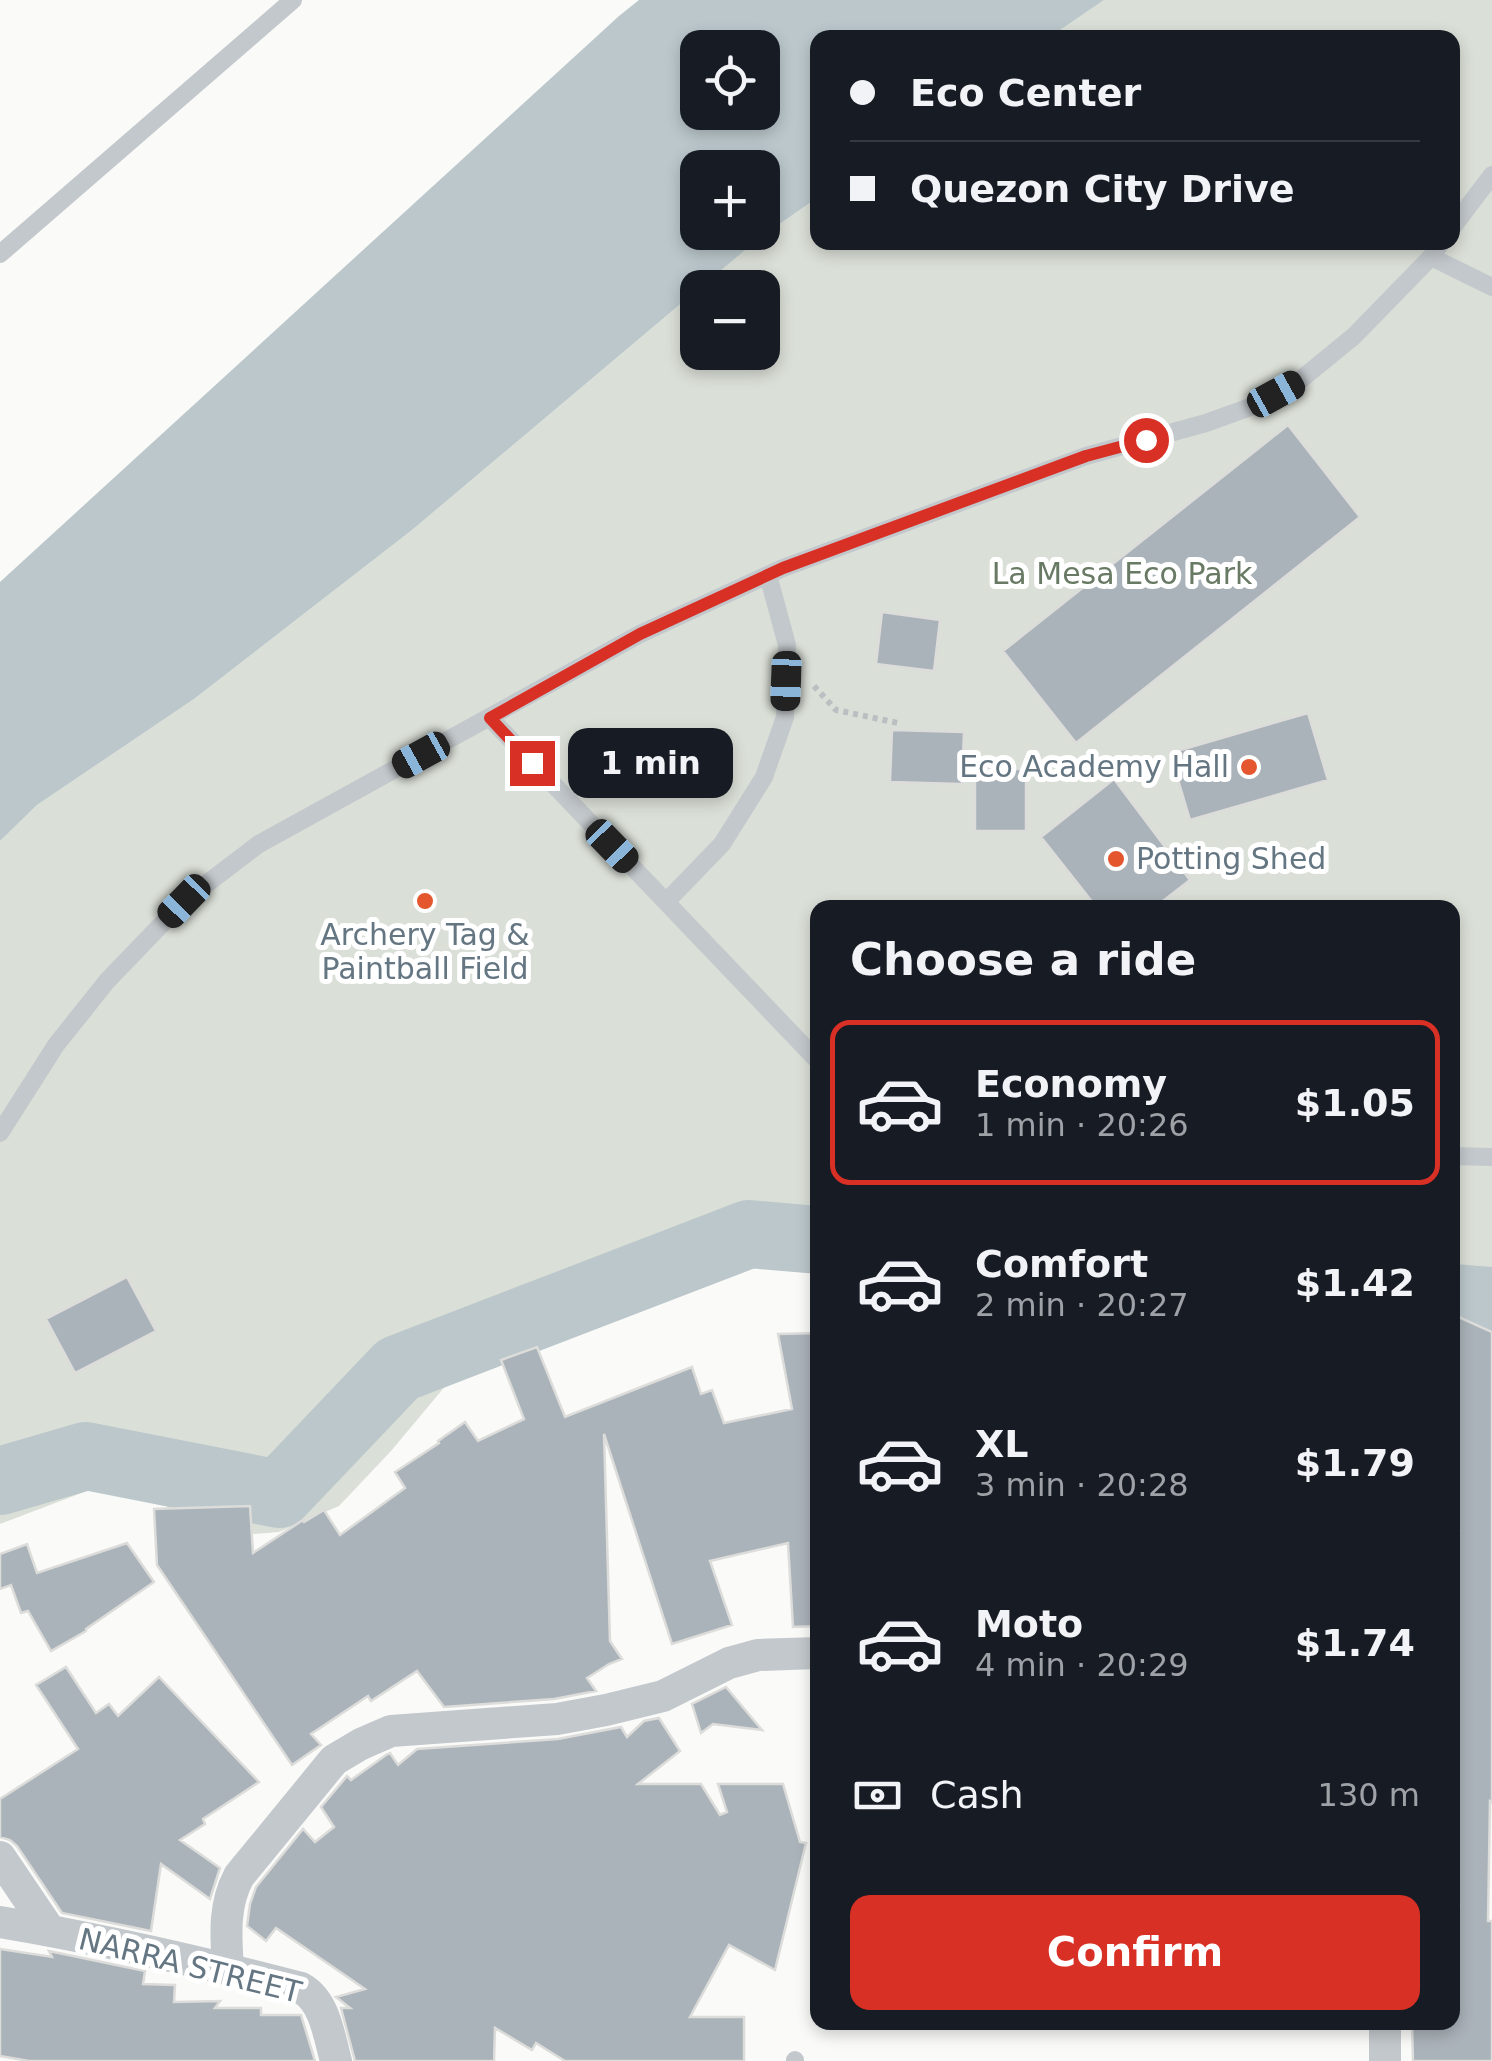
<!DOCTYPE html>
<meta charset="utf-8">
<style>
:root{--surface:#171b24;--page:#242831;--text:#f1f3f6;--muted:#9ea1a6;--line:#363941;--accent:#d93025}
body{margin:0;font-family:"DejaVu Sans",sans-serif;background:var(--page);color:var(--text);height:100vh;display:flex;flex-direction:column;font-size:38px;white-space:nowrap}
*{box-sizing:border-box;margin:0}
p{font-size:32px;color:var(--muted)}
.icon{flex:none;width:55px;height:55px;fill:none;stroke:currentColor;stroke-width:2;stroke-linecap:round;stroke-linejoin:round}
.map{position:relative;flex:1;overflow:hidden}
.sheet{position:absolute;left:810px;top:900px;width:650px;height:1130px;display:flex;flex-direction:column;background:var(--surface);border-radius:20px;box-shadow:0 5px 15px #0003}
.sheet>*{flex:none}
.hud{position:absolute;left:810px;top:30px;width:650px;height:220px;border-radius:20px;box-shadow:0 5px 15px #0003;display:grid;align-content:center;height:220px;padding:0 40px;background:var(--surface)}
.fabs{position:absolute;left:680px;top:30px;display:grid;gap:20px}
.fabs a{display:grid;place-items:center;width:100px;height:100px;border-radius:20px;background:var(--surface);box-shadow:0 5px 15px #0003;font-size:50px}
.end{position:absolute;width:45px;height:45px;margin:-22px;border:12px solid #d93025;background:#fff;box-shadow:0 0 0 5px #fff}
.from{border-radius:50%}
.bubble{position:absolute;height:70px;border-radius:20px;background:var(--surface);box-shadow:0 5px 15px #0003;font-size:32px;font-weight:700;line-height:70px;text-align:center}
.car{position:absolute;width:30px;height:60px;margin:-30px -15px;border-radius:12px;box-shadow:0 0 8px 2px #0007;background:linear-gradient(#222 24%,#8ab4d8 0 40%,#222 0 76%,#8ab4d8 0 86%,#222 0)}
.hud b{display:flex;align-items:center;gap:35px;height:95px;font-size:38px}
.hud b+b{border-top:2px solid var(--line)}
.hud i{width:25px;height:25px;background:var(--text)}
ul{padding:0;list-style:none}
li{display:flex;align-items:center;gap:30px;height:165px;margin:0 20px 15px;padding:0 20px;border:5px solid transparent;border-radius:20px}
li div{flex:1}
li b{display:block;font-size:38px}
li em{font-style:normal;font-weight:700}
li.active{border-color:var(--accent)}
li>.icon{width:90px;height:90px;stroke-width:1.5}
h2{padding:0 40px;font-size:45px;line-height:120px}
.pay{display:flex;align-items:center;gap:25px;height:110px;padding:0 40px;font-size:38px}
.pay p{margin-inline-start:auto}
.button{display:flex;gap:20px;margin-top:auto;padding:20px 40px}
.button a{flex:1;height:115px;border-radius:20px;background:var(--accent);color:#fff;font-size:40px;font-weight:700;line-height:115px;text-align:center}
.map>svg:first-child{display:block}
.green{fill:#dadfd7}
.water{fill:#bbc7cb;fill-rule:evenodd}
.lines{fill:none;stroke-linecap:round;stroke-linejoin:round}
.river{stroke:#bbc7cb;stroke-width:68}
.building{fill:#aab3b9;stroke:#dcdcda;stroke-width:2.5}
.path{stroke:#bbbfc2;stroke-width:6;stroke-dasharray:5 5;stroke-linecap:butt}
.lane{stroke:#c3c8cc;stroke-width:18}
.street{stroke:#c3c8cc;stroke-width:32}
.route{stroke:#d93025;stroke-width:12}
.poi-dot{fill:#e4572e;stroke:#fff;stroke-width:4}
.labels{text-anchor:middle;stroke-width:10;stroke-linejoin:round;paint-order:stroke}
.park-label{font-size:30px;fill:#687a64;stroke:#fff}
.poi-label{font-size:30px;fill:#657683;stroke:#fff;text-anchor:end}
.street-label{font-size:30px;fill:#657683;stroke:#fff}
</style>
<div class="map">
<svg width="1492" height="2061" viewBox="0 0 1492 2061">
<rect width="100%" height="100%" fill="#fafaf8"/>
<!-- green -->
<path class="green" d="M 1104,0 L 1492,0 L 1492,1301 L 1453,1298 L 1452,908 L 818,908 L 817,1240 L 749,1234 L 606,1322 L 457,1372 L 391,1451 L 339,1506 L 279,1532 L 189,1539 L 142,1470 L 0,1524 L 0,841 L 37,805 L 194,699 L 412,530 L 697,290 L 698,352 L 762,352 L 762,288 L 701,287 L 761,237 L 817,198 L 818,242 L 1452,242 L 1452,38 L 1050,37 Z"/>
<!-- water -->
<path class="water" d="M 639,0 L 1104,0 L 1050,37 L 818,38 L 817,198 L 761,237 L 701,287 L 698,288 L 697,290 L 412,530 L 194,699 L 37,805 L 0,841 L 0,582 L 619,16 ZM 698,48 L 762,48 L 762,112 L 698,112 ZM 698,168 L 762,168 L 762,232 L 698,232 Z"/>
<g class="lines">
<!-- river -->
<path class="river" d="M 1452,1298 L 1492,1301
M 0,1481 L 86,1456 L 279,1494 L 398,1369 L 749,1234 L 818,1240"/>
</g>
<!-- building -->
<path class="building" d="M 1288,425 L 1360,517 L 1076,743 L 1003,651 Z
M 882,612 L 940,620 L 934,671 L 876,664 Z
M 1308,713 L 1328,780 L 1190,820 L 1170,753 Z
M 892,730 L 964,732 L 962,784 L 890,782 Z
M 975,769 L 1026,769 L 1026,831 L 975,831 Z
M 1114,779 L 1190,880 L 1154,908 L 1097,908 L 1041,837 Z
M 127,1277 L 156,1331 L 75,1373 L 46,1319 Z
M 1452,1314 L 1492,1332 L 1492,1802 L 1490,1801 L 1488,1921 L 1492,1921 L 1492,2061 L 1413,2061 L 1412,2022 L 1452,2022 L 1459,1905 L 1452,1905 L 1452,1672 L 1454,1672 L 1455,1648 L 1453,1574 L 1459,1531 L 1452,1529 Z
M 818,1333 L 818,1626 L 793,1627 L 788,1543 L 710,1561 L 732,1625 L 672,1644 L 604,1434 L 610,1641 L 622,1659 L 609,1664 L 587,1678 L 596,1691 L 554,1699 L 444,1707 L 417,1671 L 371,1701 L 368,1696 L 311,1734 L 321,1745 L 292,1765 L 157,1565 L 154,1509 L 250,1506 L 253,1553 L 303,1520 L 304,1522 L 324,1510 L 340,1535 L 405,1488 L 395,1472 L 439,1443 L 438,1441 L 465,1422 L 478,1441 L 524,1419 L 501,1360 L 537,1347 L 565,1417 L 692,1367 L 701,1394 L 712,1390 L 724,1423 L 792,1409 L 778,1334 Z
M 127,1543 L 154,1582 L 86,1629 L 86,1631 L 51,1651 L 28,1611 L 21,1613 L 11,1585 L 0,1589 L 0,1554 L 27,1544 L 37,1573 Z
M 66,1667 L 96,1713 L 109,1704 L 118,1716 L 159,1677 L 259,1782 L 203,1819 L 205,1824 L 180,1840 L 220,1868 L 210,1899 L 161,1864 L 151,1931 L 62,1913 L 17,1846 L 10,1840 L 0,1837 L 0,1799 L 78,1749 L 36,1685 Z
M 726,1687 L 762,1730 L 713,1724 L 701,1733 L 692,1704 Z
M 659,1718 L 680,1751 L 638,1784 L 701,1784 L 720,1815 L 727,1812 L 718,1784 L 783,1784 L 800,1842 L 806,1843 L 775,1970 L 729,1945 L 690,2017 L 744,2017 L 744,2061 L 565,2061 L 536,2043 L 532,2050 L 495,2028 L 494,2061 L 355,2061 L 341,2008 L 350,2008 L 336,1997 L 365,1989 L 276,1928 L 266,1941 L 247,1926 L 250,1904 L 256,1887 L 303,1829 L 315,1842 L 334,1827 L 321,1807 L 347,1776 L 351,1780 L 386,1755 L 390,1753 L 398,1765 L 417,1749 L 558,1739 L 621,1727 L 627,1737 L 644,1721 Z
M 0,1949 L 52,1957 L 49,1951 L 145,1971 L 143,1984 L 175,1985 L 174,2002 L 220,2001 L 215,2008 L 261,2008 L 261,2015 L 301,2015 L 315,2061 L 29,2061 L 0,2056 Z"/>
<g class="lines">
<!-- path -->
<path class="path" d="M 814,686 L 836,710 L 898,723"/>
<!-- lane -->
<path class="lane" d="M 1452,228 L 1492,175
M 0,254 L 293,0
M 1431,257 L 1492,287
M 490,718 L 818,1061
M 666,902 L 722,844 L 764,777 L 785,717 L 787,645 L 768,575
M 0,1133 L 56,1045 L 107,981 L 184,901 L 259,844 L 640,634 L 783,568 L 1086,456 L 1206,423 L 1253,406 L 1299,381 L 1354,336 L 1431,257 L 1442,242
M 1452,1156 L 1492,1157
M 795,2060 L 795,2061"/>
<!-- street -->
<path class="street" d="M 0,1857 L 50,1931
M 0,1922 C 101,1939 202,1962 301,1988 C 325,2001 329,2036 336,2061
M 228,1969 C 226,1936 223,1906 239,1876 L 334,1760 L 361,1744 L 391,1731 L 557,1719 L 606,1710 L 663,1696 L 729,1663 L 758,1655 L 818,1653
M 1385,2022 L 1385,2061"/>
</g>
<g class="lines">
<!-- route -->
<path class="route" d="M 532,763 L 490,718 L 640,634 L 783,568 L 1086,456 L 1146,440"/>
</g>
<!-- markers -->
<g class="poi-dot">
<circle cx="1249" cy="767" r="10"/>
<circle cx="1116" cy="859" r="10"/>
<circle cx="425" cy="901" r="10"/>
</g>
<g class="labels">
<!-- park labels -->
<g class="park-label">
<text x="1122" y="584">La Mesa Eco Park</text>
</g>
<!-- poi labels -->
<g class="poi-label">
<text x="1229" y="777">Eco Academy Hall</text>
<text x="1136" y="869" text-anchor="start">Potting Shed</text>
<text x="425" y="945" text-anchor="middle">Archery Tag &amp;<tspan x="425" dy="34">Paintball Field</tspan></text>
</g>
<!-- street labels -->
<g class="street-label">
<text transform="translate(190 1966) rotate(14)" y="10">NARRA STREET</text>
</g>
</g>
</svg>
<div class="fabs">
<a><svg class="icon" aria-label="locate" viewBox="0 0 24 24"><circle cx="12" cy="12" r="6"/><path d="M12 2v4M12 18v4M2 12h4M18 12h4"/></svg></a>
<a>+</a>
<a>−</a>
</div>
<i class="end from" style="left:1146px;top:440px"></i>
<i class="end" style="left:532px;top:763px"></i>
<div class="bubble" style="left:568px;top:728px;width:165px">1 min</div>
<i class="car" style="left:1276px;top:394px;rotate:61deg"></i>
<i class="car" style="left:786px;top:681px;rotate:182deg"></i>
<i class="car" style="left:421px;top:755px;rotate:241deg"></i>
<i class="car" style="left:612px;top:846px;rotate:136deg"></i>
<i class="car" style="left:184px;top:901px;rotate:224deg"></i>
<div class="hud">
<b><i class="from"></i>Eco Center</b>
<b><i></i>Quezon City Drive</b>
</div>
<section class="sheet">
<h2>Choose a ride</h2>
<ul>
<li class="active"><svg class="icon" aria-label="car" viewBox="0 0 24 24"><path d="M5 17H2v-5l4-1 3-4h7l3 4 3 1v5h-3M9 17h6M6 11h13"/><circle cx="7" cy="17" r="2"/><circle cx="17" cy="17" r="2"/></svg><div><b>Economy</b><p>1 min · 20:26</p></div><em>$1.05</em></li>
<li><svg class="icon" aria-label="car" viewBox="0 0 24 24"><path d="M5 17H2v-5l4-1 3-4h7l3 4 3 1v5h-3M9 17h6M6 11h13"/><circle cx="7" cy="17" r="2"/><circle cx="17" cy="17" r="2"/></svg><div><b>Comfort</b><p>2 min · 20:27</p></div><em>$1.42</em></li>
<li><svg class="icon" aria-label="car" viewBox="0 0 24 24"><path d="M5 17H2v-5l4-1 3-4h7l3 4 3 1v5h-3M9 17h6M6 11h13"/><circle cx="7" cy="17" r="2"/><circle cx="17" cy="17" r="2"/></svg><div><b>XL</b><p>3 min · 20:28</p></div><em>$1.79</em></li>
<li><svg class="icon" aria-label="car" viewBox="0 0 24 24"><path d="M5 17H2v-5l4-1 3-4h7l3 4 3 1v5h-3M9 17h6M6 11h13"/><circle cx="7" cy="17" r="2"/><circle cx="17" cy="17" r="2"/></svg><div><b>Moto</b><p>4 min · 20:29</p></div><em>$1.74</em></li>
</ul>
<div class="pay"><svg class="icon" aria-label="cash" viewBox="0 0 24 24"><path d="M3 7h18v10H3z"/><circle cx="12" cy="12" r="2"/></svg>Cash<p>130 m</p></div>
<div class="button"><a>Confirm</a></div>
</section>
</div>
